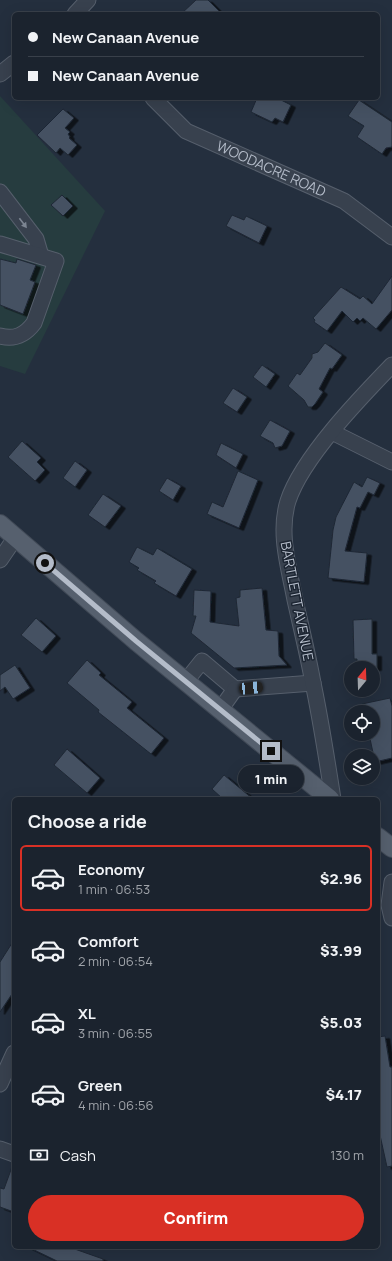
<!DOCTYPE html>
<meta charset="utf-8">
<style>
:root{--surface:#1b232e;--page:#282f3a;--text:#f1f3f6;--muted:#a0a4aa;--line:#39404a;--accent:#d93025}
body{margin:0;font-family:Manrope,sans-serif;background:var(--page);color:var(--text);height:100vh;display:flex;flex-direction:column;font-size:15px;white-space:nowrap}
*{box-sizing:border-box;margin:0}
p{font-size:13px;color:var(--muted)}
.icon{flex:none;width:22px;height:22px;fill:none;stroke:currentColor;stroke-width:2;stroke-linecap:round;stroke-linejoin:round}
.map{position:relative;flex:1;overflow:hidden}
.sheet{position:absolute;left:12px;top:797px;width:368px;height:452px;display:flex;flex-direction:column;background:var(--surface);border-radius:6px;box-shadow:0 4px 16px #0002,0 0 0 1px var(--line)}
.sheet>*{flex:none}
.guide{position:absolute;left:12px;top:12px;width:368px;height:88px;border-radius:6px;box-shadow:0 4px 16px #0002,0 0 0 1px var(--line);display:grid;align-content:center;height:88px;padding:0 16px;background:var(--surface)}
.needle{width:26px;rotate:19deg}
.controls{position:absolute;left:344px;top:661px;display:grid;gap:8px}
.controls a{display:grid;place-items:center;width:36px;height:36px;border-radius:50%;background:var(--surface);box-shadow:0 4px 16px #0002,0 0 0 1px var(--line);font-size:20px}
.end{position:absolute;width:18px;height:18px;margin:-9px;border:5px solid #b4bcc9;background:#111;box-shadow:0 0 0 2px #111}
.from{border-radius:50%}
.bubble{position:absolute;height:28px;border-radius:14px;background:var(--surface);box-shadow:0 4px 16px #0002,0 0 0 1px var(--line);font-size:13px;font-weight:800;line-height:28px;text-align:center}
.car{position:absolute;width:12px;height:24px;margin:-12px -6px;border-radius:5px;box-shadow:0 0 3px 1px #0007;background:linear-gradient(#222 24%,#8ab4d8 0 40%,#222 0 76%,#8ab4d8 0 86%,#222 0)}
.guide b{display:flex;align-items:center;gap:14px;height:38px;font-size:15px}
.guide b+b{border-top:1px solid var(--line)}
.guide i{width:10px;height:10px;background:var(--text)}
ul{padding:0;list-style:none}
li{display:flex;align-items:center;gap:12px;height:66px;margin:0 8px 6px;padding:0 8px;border:2px solid transparent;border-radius:6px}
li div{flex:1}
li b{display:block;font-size:15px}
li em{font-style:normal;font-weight:800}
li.active{border-color:var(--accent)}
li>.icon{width:36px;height:36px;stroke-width:1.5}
h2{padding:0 16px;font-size:18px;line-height:48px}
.pay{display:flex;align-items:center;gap:10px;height:44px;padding:0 16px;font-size:15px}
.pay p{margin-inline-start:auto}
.button{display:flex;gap:8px;margin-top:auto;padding:8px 16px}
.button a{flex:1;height:46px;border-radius:24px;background:var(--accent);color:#fff;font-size:16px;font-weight:800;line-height:46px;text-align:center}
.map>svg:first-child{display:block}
.green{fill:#263c3f}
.building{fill:#455162;stroke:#1f2835;filter:url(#shadow)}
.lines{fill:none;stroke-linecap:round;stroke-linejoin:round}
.minor-casing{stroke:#565f6c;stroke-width:17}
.major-casing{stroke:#414a57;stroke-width:20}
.minor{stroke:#38414e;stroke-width:15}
.major{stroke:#56606e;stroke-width:18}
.oneway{fill:#7c8592}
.route{stroke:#b4bcc9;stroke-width:5}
.labels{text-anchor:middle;stroke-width:3;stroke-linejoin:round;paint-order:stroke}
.street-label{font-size:14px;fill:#b4bcc9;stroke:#1d2633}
</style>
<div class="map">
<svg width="392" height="1261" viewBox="0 0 392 1261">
<defs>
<filter id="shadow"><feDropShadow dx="4.5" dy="2.5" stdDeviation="0" flood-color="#0009"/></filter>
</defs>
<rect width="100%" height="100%" fill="#242f3e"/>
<!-- green -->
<path class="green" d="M 0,96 L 105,211 L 25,374 L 0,366 Z"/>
<!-- building -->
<path class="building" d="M 196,0 L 208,0 L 222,14 L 181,14 Z
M 257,98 L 277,98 L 291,105 L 283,122 L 275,118 L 272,122 L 251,112 Z
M 359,100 L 392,122 L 392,147 L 386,148 L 382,154 L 357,137 L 364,126 L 348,116 Z
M 63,109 L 74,118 L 65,128 L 70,132 L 68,134 L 70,137 L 69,138 L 77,145 L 68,155 L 60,148 L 56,153 L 37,135 Z
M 62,195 L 73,206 L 63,216 L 51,205 Z
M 232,215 L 244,220 L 246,216 L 267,226 L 259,243 L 226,226 Z
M 0,259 L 16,263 L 17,259 L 36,265 L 30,280 L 35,282 L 23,314 L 0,305 Z
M 392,276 L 392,310 L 376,329 L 363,318 L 360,321 L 357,318 L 353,322 L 342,311 L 327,331 L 314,322 L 315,320 L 313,318 L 341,287 L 360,299 L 363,296 L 372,304 Z
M 325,343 L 342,355 L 332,369 L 330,368 L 319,389 L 323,392 L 315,404 L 312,407 L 308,407 L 304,400 L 288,386 L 297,373 L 300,375 L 312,358 L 312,354 L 318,352 Z
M 262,365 L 275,374 L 266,387 L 253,377 Z
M 233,388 L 247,397 L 237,412 L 223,403 Z
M 270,420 L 290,431 L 282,446 L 275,448 L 273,443 L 260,436 Z
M 22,441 L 41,458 L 37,462 L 45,470 L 35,481 L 8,457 Z
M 221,443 L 243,454 L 236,468 L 216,455 Z
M 75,461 L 87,470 L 75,487 L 63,478 Z
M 238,471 L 258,480 L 239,528 L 207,514 L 212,502 L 223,507 Z
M 367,477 L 380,483 L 374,495 L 368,492 L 360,508 L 357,507 L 345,551 L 367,553 L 364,582 L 328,578 L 333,530 L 336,517 L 354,482 L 362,487 Z
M 167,478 L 181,486 L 173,500 L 159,491 Z
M 103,494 L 121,506 L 105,527 L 88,515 Z
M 137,547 L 153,555 L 157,548 L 192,569 L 176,596 L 154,583 L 156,581 L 137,570 L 139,568 L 129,562 Z
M 262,588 L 266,630 L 278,631 L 279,656 L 287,665 L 234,668 L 191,633 L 196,616 L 193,616 L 194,590 L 211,591 L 210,622 L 239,626 L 236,598 L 240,597 L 240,590 Z
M 36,618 L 56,636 L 42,652 L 21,635 Z
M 372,619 L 372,654 L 377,654 L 377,668 L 357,668 L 357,659 L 354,659 L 353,620 Z
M 87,660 L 101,673 L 99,675 L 132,702 L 127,708 L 164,738 L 151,754 L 98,712 L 99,710 L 67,683 Z
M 15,665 L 30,688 L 13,699 L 5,687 L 0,691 L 0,675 Z
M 390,698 L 392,706 L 392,758 L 375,762 L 369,734 L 373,734 L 373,712 L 364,712 L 362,704 Z
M 67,749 L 100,778 L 87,793 L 54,765 Z
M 224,775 L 253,799 L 223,799 L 212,789 Z
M 14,940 L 14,991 L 0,1012 L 0,962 Z
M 385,1036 L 390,1067 L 392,1067 L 392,1166 L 387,1167 L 378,1126 L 378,1037 Z
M 12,1167 L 14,1168 L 14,1212 L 0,1207 L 0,1188 L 4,1189 Z
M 28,1247 L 69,1247 L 103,1259 L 103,1261 L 57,1261 Z"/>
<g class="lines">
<!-- minor casing -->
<g class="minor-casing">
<g id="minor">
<path d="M 75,14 L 88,0"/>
<path d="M 0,74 L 14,63"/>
<path id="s1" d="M 153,98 L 186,131 L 344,201 L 392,237"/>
<path d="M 0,192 L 36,239 L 41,256"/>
<path d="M 0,244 L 56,261 L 34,323 C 25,335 15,340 0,336"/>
<path d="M 332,432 L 392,462"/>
<path d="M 0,560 L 15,538"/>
<path d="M 186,681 L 202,661 L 235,689 L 220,710"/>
<path d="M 235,689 L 313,683"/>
<path d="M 333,799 C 327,760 321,721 313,683 C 308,655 301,627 295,600 C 289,568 278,533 288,501 C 302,458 360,398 392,365"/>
<path d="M 392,882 L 389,905 L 392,918"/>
<path d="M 0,1084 L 14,1053"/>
<path d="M 0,1149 L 14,1154"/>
</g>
</g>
<!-- major casing -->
<g class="major-casing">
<path id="major" d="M 0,524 L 136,641 L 330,799
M 378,837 L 392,848"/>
</g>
<!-- minor -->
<use href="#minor" class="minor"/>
<!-- major -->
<use href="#major" class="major"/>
</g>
<!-- one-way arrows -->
<defs><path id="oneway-solid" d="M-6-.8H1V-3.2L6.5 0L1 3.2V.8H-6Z"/></defs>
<use class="oneway" href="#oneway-solid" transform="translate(23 223) rotate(53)"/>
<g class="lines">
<!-- route -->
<path class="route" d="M 45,563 L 136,641 L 271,751"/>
</g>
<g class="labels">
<!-- street labels -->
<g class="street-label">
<text dy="5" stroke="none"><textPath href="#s1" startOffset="140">WOODACRE ROAD</textPath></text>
<text transform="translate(297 601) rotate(79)" y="5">BARTLETT AVENUE</text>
</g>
</g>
</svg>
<div class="controls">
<a><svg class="needle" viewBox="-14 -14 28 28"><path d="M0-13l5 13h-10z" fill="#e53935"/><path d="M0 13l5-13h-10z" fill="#a0a4aa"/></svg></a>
<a><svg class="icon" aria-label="locate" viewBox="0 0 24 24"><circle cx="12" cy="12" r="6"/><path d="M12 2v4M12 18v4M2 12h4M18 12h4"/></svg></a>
<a><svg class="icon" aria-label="layers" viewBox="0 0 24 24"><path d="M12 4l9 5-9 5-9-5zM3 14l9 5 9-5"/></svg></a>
</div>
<i class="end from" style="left:45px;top:563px"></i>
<i class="end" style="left:271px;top:751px"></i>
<div class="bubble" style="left:238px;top:765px;width:66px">1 min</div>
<i class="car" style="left:251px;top:688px;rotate:85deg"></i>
<div class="guide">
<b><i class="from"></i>New Canaan Avenue</b>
<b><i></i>New Canaan Avenue</b>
</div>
<section class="sheet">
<h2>Choose a ride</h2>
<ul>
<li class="active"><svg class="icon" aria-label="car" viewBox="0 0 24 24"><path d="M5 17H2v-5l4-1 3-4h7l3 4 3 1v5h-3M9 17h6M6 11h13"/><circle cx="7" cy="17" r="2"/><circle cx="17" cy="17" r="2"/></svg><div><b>Economy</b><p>1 min · 06:53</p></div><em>$2.96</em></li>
<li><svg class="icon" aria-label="car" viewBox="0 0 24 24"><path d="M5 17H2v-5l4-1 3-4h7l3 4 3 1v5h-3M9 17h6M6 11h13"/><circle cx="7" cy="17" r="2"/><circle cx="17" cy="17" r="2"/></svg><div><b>Comfort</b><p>2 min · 06:54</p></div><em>$3.99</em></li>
<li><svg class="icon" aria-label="car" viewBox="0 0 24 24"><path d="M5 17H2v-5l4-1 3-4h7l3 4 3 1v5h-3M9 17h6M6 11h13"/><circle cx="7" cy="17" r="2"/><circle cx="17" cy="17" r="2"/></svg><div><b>XL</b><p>3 min · 06:55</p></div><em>$5.03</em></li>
<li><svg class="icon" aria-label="car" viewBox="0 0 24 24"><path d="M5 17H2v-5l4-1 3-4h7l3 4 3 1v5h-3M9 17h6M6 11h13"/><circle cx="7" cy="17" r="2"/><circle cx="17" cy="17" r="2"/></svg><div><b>Green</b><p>4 min · 06:56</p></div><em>$4.17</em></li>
</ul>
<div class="pay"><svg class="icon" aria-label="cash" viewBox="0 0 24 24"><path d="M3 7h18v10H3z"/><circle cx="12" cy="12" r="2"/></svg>Cash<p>130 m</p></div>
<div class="button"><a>Confirm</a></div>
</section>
</div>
